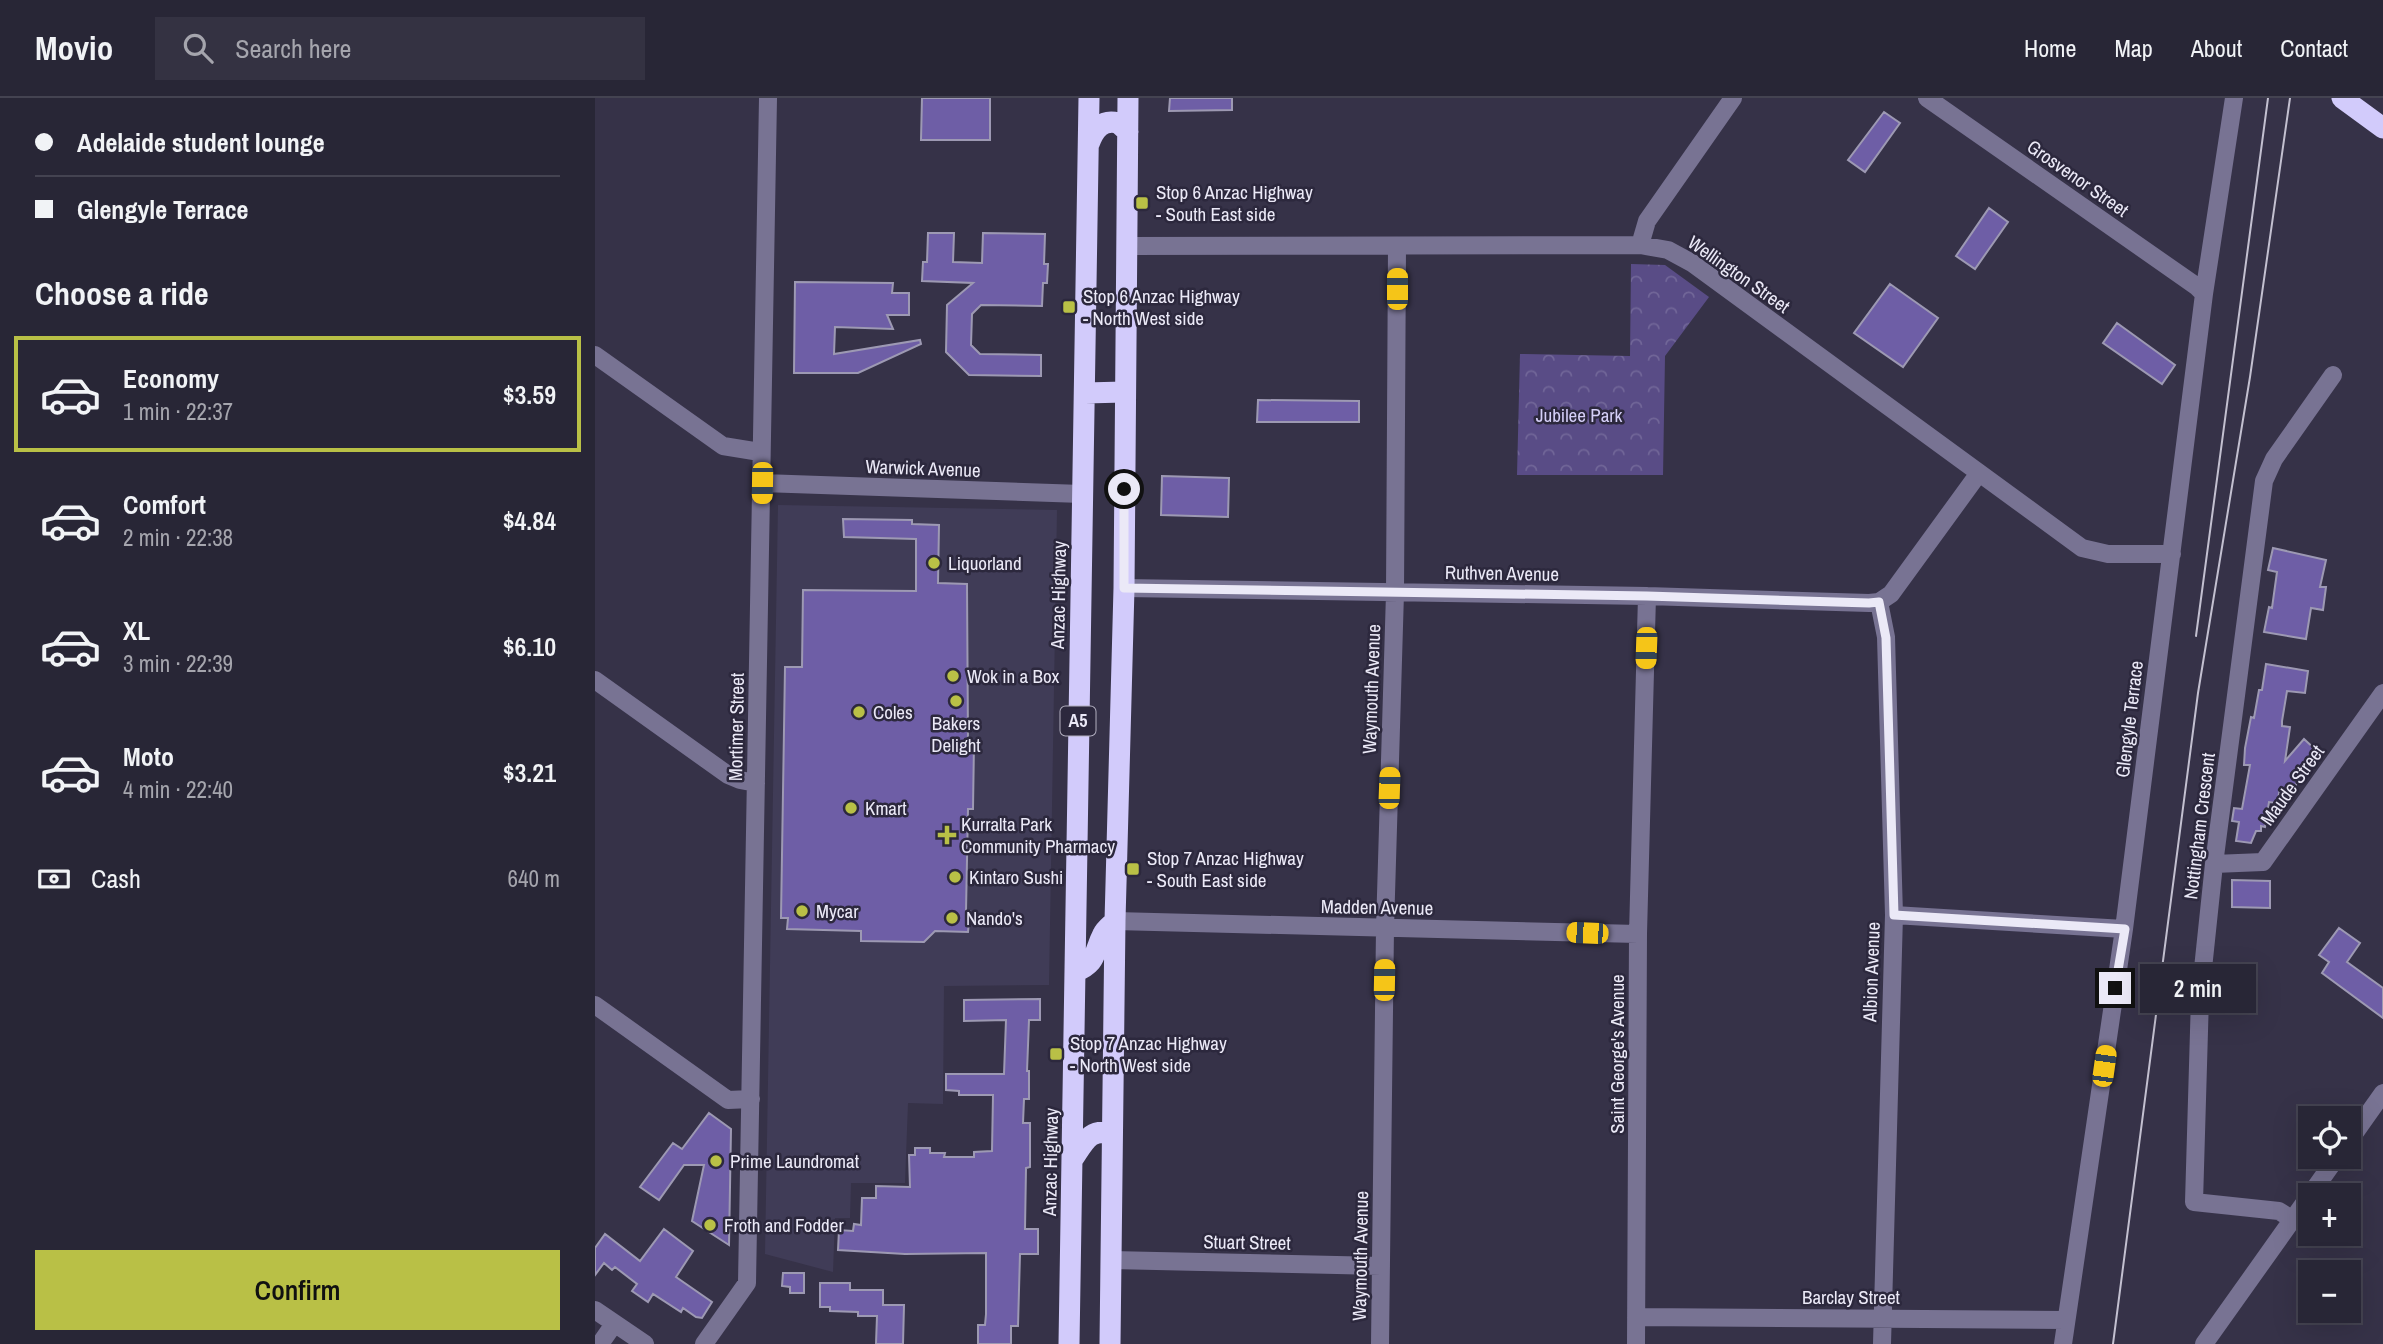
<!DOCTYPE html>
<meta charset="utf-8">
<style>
:root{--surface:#282636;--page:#343242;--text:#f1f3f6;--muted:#a5a5ad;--line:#444351;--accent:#b9c046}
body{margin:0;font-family:"Archivo Narrow",sans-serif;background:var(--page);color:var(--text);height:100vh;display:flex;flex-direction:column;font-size:26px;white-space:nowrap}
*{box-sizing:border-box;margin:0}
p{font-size:23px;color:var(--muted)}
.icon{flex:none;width:38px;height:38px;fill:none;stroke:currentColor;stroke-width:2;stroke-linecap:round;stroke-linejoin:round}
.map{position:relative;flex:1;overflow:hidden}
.sheet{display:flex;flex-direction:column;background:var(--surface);width:595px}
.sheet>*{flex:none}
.banner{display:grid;align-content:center;height:154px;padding:0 35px;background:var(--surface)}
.tools{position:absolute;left:1703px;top:1008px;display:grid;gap:14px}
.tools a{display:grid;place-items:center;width:63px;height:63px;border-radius:0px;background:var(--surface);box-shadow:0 7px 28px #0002,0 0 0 2px var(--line);font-size:35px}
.end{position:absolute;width:32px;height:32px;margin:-16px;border:9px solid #ebe9f7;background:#111;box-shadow:0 0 0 4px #111}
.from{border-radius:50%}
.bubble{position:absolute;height:49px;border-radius:0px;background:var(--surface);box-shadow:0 7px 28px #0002,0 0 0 2px var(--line);font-size:23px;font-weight:600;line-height:49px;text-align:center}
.car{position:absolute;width:21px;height:42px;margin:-21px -10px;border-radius:9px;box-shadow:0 0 5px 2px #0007;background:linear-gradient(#f5c518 24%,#345 0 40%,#f5c518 0 76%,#345 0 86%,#f5c518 0)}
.banner b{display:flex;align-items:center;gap:24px;height:66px;font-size:26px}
.banner b+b{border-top:2px solid var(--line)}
.banner i{width:18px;height:18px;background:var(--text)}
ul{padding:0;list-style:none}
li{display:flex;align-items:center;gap:21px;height:116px;margin:0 14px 10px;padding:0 21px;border:4px solid transparent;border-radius:0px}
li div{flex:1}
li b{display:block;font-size:26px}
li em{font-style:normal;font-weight:600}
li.on{border-color:var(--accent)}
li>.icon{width:63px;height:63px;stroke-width:1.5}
h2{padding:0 35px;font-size:32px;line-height:84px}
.pay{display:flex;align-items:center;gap:18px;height:77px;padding:0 35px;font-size:26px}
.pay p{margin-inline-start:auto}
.action{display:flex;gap:14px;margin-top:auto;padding:14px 35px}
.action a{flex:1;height:80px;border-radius:0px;background:var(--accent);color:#111;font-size:28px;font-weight:600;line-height:80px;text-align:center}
header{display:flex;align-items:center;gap:42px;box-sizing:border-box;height:98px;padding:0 35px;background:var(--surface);border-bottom:2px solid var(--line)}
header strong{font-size:33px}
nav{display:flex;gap:38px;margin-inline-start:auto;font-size:24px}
.search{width:490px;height:63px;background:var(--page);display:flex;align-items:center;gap:18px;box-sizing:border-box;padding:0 24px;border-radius:0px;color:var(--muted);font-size:26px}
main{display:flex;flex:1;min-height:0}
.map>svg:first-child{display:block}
.built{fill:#403c57}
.park{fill:url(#park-crowns)}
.building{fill:#6e5ea6;stroke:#9d99b3;stroke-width:2}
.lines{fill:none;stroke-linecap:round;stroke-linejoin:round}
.minor{stroke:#787393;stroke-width:18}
.highway{stroke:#d2cbfb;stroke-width:21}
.tram{stroke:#c3c0d0;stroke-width:2}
.route{stroke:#ebe9f7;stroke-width:9}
.poi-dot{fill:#b9c046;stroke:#2c283d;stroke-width:2.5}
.labels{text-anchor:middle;stroke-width:5;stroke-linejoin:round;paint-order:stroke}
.shield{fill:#2c283d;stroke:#b2afbf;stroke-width:2}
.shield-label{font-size:18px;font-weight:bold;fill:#ebe9f7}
.street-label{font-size:19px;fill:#ebe9f7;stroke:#2c283d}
.poi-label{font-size:19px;fill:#ebe9f7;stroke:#2c283d;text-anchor:start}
.park-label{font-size:19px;fill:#d5cff8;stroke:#2c283d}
</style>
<header>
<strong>Movio</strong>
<div class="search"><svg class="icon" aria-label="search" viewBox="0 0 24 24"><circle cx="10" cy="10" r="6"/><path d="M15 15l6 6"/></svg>Search here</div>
<nav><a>Home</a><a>Map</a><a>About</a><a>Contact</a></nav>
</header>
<main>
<section class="sheet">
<div class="banner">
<b><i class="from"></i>Adelaide student lounge</b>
<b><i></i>Glengyle Terrace</b>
</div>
<h2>Choose a ride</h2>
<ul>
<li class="on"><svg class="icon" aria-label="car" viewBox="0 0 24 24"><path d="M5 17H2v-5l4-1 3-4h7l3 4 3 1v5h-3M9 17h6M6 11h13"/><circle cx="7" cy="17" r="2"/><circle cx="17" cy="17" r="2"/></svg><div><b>Economy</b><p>1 min · 22:37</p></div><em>$3.59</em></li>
<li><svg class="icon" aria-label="car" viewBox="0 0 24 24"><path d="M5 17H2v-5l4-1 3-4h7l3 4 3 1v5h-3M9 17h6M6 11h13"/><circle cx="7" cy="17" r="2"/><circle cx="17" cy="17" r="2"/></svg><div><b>Comfort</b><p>2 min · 22:38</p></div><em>$4.84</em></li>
<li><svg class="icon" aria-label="car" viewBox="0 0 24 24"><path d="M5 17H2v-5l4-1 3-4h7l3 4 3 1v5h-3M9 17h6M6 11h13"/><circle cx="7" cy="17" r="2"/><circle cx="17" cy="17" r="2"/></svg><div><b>XL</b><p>3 min · 22:39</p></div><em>$6.10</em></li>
<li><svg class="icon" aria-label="car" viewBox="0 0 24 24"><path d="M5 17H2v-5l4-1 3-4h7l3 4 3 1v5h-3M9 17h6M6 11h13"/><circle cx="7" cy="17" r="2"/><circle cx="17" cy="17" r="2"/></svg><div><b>Moto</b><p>4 min · 22:40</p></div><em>$3.21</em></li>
</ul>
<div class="pay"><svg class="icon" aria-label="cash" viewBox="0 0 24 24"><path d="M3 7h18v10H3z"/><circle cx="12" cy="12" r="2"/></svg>Cash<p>640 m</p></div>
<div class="action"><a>Confirm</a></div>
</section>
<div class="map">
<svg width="1788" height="1246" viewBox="0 0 1788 1246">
<defs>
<pattern id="park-crowns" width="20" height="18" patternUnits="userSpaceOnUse" patternTransform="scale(1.75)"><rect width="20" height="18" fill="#594c86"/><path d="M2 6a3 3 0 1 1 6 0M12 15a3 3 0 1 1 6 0" fill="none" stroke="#716698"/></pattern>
</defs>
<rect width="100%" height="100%" fill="#363248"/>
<!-- built -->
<path class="built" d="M 183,407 L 462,412 L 454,887 L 349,888 L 348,1006 L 313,1005 L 310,1085 L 256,1085 L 255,1120 L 240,1120 L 238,1174 L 170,1156 Z"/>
<!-- park -->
<path class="park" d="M 1036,166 L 1070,167 L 1114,199 L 1070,258 L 1068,377 L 922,377 L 925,256 L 1035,258 Z"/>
<!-- building -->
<path class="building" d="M 327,0 L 395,0 L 395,42 L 326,42 Z
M 575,0 L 637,0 L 637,12 L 574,13 Z
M 1289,14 L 1305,25 L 1270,74 L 1253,62 Z
M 1394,110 L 1413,124 L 1380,171 L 1361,158 Z
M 333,135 L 359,135 L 358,164 L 387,165 L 388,135 L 450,136 L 449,166 L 453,166 L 452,185 L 448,185 L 447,208 L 386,207 L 377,216 L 376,247 L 385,256 L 446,257 L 446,278 L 374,277 L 351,254 L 352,207 L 378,185 L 327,183 L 328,164 L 332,164 Z
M 200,184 L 298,185 L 297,195 L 314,195 L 314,217 L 292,217 L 298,231 L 240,229 L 239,256 L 325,242 L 326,246 L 263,275 L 199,275 Z
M 1295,186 L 1343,220 L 1308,269 L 1259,235 Z
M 1522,225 L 1580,267 L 1567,286 L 1508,245 Z
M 663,302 L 764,303 L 764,324 L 662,324 Z
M 567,378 L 634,380 L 633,419 L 566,417 Z
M 248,421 L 317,422 L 317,426 L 344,427 L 343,485 L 372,486 L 373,645 L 379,645 L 378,711 L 373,711 L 371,813 L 375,813 L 373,834 L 340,833 L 329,844 L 266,843 L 266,833 L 192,831 L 193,820 L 186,820 L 190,569 L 207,569 L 208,492 L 321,493 L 321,441 L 249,439 Z
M 1678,450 L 1731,462 L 1725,489 L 1731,489 L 1728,512 L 1716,510 L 1711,541 L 1669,534 L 1674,509 L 1677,510 L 1682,474 L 1673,472 Z
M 1671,566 L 1713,573 L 1710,595 L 1692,593 L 1687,623 L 1687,628 L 1695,629 L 1690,663 L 1709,641 L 1722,653 L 1703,674 L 1700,694 L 1685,691 L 1682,705 L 1674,704 L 1670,729 L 1666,728 L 1666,733 L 1661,733 L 1656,745 L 1641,743 L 1644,724 L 1637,723 L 1639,710 L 1647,711 L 1655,667 L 1649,667 L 1650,650 L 1656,619 L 1659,620 L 1664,592 L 1667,592 Z
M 1637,782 L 1675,783 L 1675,810 L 1637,809 Z
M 1744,830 L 1765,845 L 1752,864 L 1788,890 L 1788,920 L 1727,875 L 1734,864 L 1724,857 Z
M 445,901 L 445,922 L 434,922 L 432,973 L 434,973 L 434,1001 L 429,1001 L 428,1025 L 435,1025 L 435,1069 L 431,1070 L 430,1131 L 443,1131 L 443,1156 L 425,1156 L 423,1228 L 416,1228 L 416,1246 L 383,1246 L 383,1227 L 390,1227 L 391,1216 L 391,1155 L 310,1156 L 243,1152 L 244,1132 L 258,1133 L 259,1126 L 266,1127 L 267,1100 L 281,1100 L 281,1088 L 315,1089 L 314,1057 L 320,1057 L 320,1050 L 335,1050 L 335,1055 L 350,1055 L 349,1059 L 379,1059 L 379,1054 L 397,1053 L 398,997 L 364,997 L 364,993 L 351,992 L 351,976 L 409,976 L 411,922 L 369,923 L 369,902 Z
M 114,1015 L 136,1031 L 134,1147 L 97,1123 L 109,1067 L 89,1067 L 64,1102 L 45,1089 L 78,1045 L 87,1051 Z
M 69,1131 L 98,1153 L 81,1179 L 117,1204 L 107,1220 L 101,1219 L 88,1210 L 86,1214 L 58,1196 L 53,1204 L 37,1193 L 42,1186 L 20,1169 L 17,1172 L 9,1165 L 0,1177 L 0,1150 L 10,1136 L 45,1163 Z
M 188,1175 L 209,1175 L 209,1195 L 195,1195 L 195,1189 L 187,1188 Z
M 225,1185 L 255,1185 L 255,1192 L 288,1192 L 288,1207 L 309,1207 L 308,1246 L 281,1246 L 282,1218 L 263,1218 L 263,1214 L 235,1213 L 235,1209 L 225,1209 Z"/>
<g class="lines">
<!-- minor -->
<path class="minor" d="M 1332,0 L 1601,188 L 1609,196
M 1045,147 L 1052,123 L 1138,0
M 532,148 L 1045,147 L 1073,152 L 1097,165 L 1487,450 L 1513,456 L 1577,456
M 0,257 L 128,348 L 165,354
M 167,385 L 487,396
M 529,490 L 1052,498 L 1274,505 L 1284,504 L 1296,496 L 1384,375
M 1284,504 L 1291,539 L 1299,817 L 1287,1246
M 0,582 L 133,677 L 145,682 L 161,685
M 1619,766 L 1668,764 L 1788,595
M 1299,817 L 1529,831
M 520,823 L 1043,836
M 0,907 L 133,1002 L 156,1001
M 1754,1043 L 1788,995
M 1698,1122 L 1684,1113 L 1599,1104 L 1605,899 L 1619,766 L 1669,383 L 1679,361 L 1738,277
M 516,1162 L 786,1168
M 0,1212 L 50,1246
M 1041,1219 L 1471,1222
M 5,1246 L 19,1226
M 109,1246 L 152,1185 L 173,0
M 785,1246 L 790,830 L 800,495 L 802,148
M 1041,1246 L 1043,836 L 1052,498
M 1468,1246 L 1529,831 L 1609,196 L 1639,0
M 1609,1246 L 1742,1059"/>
<!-- highway -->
<path class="highway" d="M 1747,0 L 1788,30
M 494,46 C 499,32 507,21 523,25 L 533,34
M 490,295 L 529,294
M 480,874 C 503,865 498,855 508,836 C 510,831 516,827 520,823
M 478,1061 C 489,1045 495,1029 517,1036
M 474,1246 L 494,0
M 515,1246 L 520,823 L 529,490 L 533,0"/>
<!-- tram -->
<path class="tram" d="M 1601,538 L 1673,0
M 1518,1246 L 1603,595 L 1655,279 L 1695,0"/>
</g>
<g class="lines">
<!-- route -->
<path class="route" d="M 529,391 L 529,490 L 1052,498 L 1274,505 L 1284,504 L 1291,540 L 1299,817 L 1530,831 L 1520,890"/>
</g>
<!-- markers -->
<g class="poi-dot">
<rect x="540" y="98" width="14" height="14" rx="3.5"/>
<rect x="467" y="202" width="14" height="14" rx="3.5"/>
<circle cx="339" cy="465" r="7"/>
<circle cx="358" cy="578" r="7"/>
<circle cx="361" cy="603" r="7"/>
<circle cx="264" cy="614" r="7"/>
<circle cx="256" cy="710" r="7"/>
<path d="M348.5 726.5h7v7h7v7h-7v7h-7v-7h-7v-7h7z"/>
<rect x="531" y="764" width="14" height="14" rx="3.5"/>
<circle cx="360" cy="779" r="7"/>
<circle cx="207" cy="813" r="7"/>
<circle cx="357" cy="820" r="7"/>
<rect x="454" y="949" width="14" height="14" rx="3.5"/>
<circle cx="121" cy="1063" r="7"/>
<circle cx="115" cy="1127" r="7"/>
</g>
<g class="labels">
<!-- shield labels -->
<rect class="shield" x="465.5" y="608.5" width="35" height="29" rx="5"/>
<g class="shield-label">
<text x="483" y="629">A5</text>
</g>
<!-- street labels -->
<g class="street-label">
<text transform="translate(1483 80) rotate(35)" y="7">Grosvenor Street</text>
<text transform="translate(1144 176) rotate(35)" y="7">Wellington Street</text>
<text transform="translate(328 370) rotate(2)" y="7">Warwick Avenue</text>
<text transform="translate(907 475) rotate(1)" y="7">Ruthven Avenue</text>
<text transform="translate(463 497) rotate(-89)" y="7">Anzac Highway</text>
<text transform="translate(776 591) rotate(-88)" y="7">Waymouth Avenue</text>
<text transform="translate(1534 621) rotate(-83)" y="7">Glengyle Terrace</text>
<text transform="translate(141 629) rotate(-89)" y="7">Mortimer Street</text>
<text transform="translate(1697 687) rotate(-54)" y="7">Maude Street</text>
<text transform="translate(1604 728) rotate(-83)" y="7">Nottingham Crescent</text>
<text transform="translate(782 809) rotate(1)" y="7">Madden Avenue</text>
<text transform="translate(1276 874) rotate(-88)" y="7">Albion Avenue</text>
<text transform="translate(1022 956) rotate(-90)" y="7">Saint George's Avenue</text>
<text transform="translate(455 1064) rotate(-89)" y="7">Anzac Highway</text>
<text transform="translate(652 1144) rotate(1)" y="7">Stuart Street</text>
<text transform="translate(765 1158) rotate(-89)" y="7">Waymouth Avenue</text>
<text x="1256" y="1206">Barclay Street</text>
</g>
<!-- poi labels -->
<g class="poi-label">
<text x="561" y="101">Stop 6 Anzac Highway<tspan x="561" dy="22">- South East side</tspan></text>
<text x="488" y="205">Stop 6 Anzac Highway<tspan x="488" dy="22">- North West side</tspan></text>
<text x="353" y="472">Liquorland</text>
<text x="372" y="585">Wok in a Box</text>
<text x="278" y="621">Coles</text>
<text x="361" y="632" text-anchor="middle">Bakers<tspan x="361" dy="22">Delight</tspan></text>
<text x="270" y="717">Kmart</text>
<text x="366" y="733">Kurralta Park<tspan x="366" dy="22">Community Pharmacy</tspan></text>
<text x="552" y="767">Stop 7 Anzac Highway<tspan x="552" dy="22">- South East side</tspan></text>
<text x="374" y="786">Kintaro Sushi</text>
<text x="221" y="820">Mycar</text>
<text x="371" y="827">Nando's</text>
<text x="475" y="952">Stop 7 Anzac Highway<tspan x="475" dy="22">- North West side</tspan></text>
<text x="135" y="1070">Prime Laundromat</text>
<text x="129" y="1134">Froth and Fodder</text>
</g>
<!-- park labels -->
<g class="park-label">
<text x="984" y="324">Jubilee Park</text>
</g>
</g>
</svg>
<div class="tools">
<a><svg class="icon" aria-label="locate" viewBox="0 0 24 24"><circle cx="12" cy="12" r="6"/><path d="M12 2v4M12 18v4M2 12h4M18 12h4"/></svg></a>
<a>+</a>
<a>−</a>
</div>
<i class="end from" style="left:529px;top:391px"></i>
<i class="end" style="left:1520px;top:890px"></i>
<div class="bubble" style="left:1545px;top:866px;width:116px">2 min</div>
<i class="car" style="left:802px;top:191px;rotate:0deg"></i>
<i class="car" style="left:167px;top:385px;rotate:181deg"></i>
<i class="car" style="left:1051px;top:550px;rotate:182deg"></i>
<i class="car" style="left:794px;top:690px;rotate:2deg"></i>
<i class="car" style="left:992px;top:835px;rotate:272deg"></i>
<i class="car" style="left:789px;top:882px;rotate:1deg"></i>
<i class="car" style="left:1509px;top:968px;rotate:8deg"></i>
</div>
</main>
